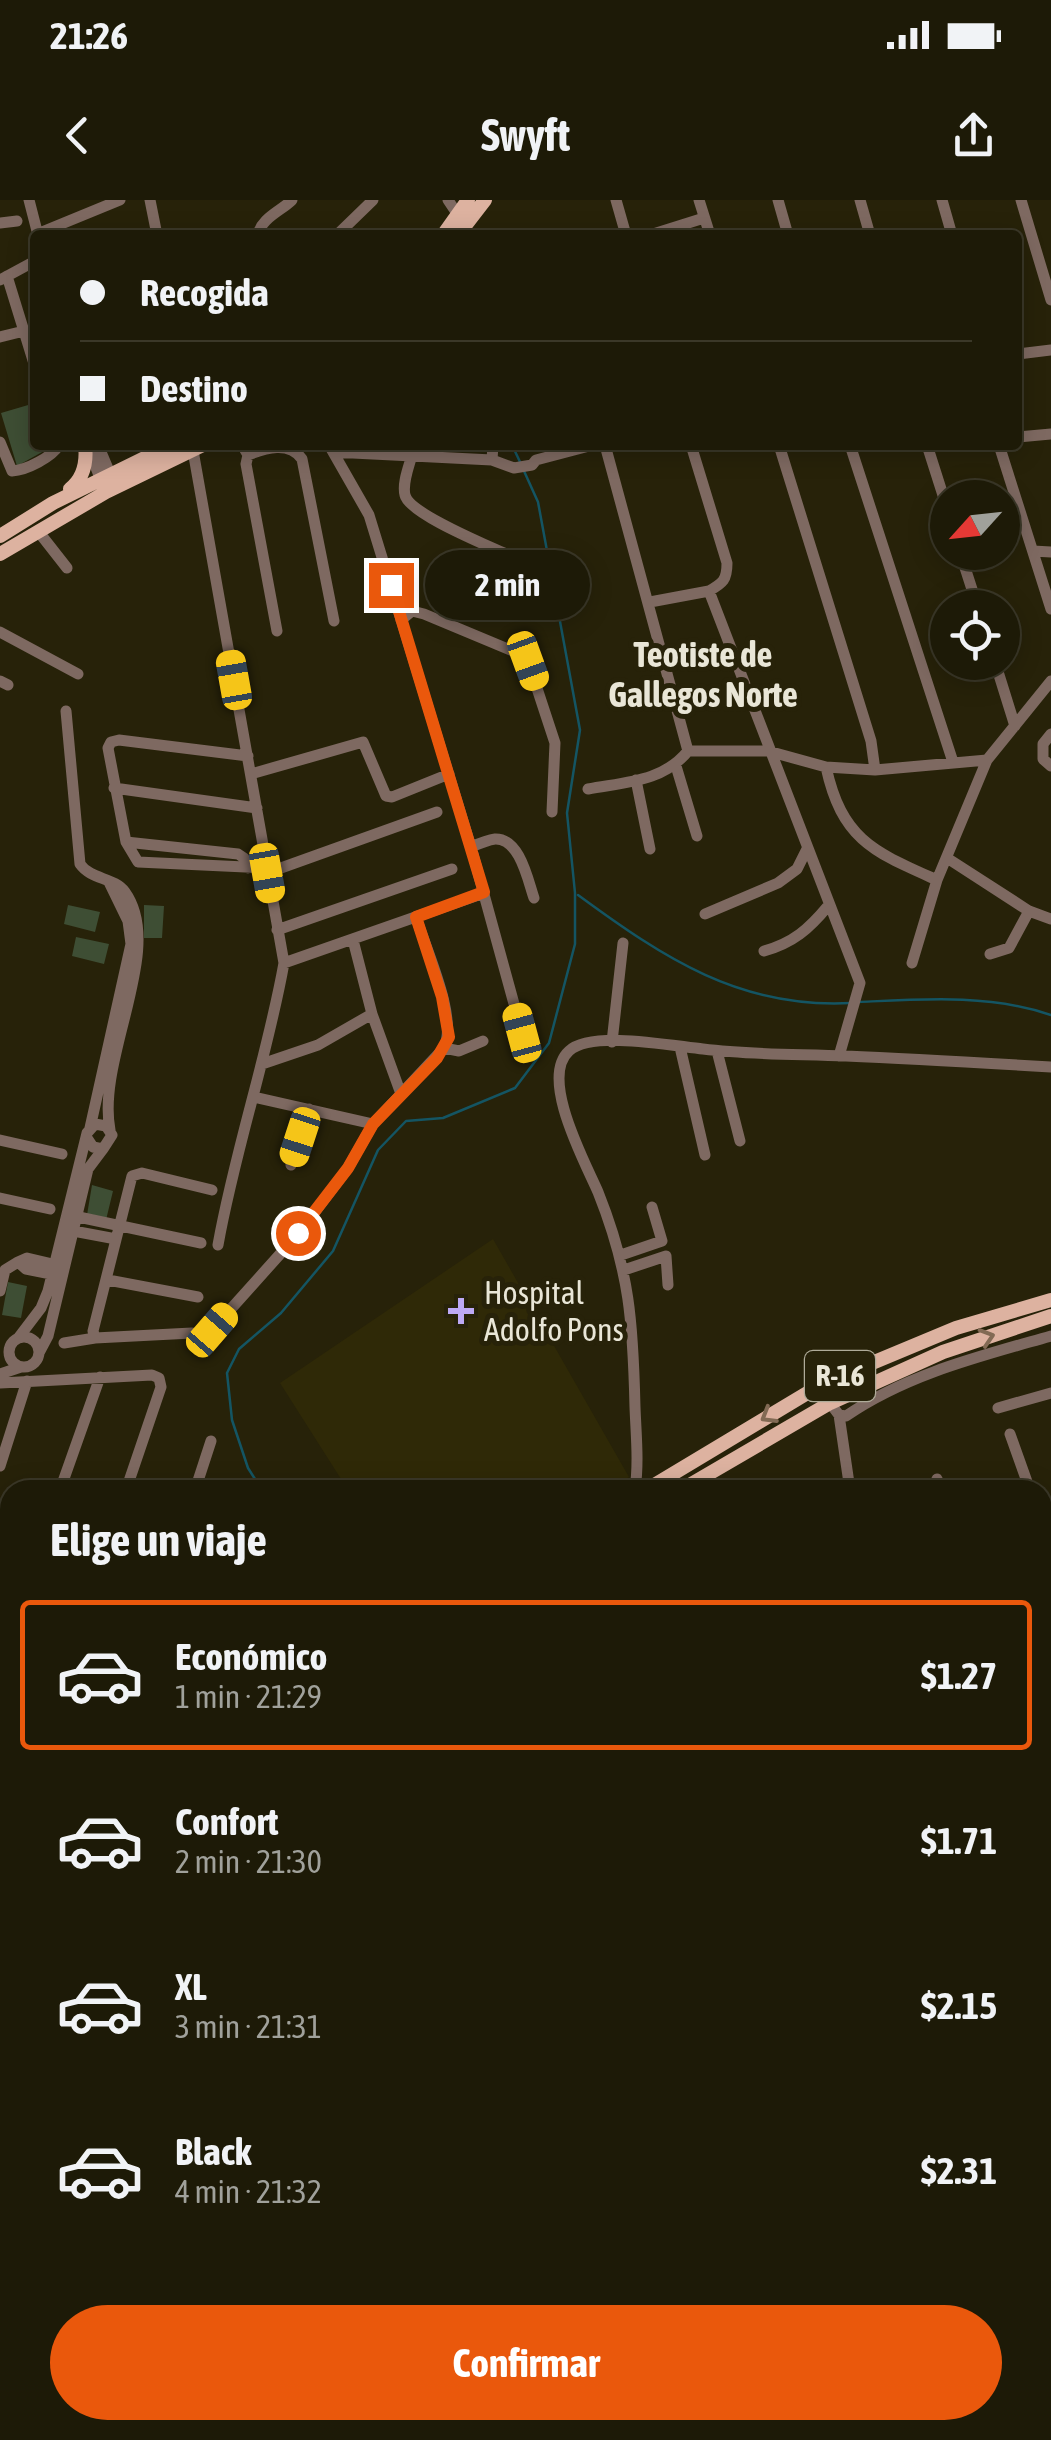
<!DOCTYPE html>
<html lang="es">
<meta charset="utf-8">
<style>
:root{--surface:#1d1a07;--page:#252311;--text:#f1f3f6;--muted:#a0a19b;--line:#3b3828;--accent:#ea580c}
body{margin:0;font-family:"Asap Condensed",sans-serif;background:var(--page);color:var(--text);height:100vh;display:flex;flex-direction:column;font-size:38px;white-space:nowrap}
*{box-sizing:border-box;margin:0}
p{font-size:32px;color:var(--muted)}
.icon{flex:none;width:55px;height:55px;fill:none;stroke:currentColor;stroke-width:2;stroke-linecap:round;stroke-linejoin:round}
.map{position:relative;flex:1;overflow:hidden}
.sheet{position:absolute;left:0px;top:1280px;width:1052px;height:960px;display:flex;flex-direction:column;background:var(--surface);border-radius:30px 30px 0 0;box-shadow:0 5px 25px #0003,0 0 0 2px var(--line)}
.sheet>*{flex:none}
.banner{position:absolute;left:30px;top:30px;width:992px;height:220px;border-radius:10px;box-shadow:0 5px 25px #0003,0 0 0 2px var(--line);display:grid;align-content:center;height:220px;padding:0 50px;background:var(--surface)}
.needle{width:65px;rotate:243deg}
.fabs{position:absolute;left:930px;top:280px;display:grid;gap:20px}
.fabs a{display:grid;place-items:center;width:90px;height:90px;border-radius:50%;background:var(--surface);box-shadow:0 5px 25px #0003,0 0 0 2px var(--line);font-size:50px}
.end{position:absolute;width:45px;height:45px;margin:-22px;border:12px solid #ea580c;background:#fff;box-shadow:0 0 0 5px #fff}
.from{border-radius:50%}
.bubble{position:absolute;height:70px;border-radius:35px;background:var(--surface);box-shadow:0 5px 25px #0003,0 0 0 2px var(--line);font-size:32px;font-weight:700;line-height:70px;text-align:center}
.car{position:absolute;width:30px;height:60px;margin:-30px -15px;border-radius:12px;box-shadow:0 0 8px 2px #0007;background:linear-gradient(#f5c518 24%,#345 0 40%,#f5c518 0 76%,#345 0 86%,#f5c518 0)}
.banner b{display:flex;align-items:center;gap:35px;height:95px;font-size:38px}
.banner b+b{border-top:2px solid var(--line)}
.banner i{width:25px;height:25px;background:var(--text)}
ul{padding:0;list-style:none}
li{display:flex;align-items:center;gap:30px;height:150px;margin:0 20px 15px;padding:0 30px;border:5px solid transparent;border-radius:10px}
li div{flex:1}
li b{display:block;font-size:38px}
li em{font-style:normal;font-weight:700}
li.selected{border-color:var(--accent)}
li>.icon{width:90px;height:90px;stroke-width:1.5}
h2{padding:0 50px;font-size:45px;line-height:120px}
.cta{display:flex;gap:20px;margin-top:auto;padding:20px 50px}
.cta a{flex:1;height:115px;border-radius:60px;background:var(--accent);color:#fff;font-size:40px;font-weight:700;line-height:115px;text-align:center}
.status{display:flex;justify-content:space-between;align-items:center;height:70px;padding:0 50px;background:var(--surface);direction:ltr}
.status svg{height:28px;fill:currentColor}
header{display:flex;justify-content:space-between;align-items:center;height:130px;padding:0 50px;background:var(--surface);font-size:45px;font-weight:700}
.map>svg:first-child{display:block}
.built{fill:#2f2907}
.green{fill:#3e4e34}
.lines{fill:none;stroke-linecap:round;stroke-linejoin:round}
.stream{stroke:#145563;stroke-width:2.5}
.minor{stroke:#7e6961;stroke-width:11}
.major{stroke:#ddb2a0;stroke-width:14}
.oneway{stroke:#826a54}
.route{stroke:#ea580c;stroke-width:12}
.poi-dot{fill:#bda9f5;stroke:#272209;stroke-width:4}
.labels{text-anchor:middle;stroke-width:10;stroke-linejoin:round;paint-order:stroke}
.shield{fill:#272209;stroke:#afab99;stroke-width:2.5}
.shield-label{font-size:30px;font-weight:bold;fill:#e9e6d7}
.poi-label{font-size:32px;fill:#e9e6d7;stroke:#272209;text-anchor:start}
.neighbourhood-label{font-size:35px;font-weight:bold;fill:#e9e6d7;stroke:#272209}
</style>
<div class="status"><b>21:26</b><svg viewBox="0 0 49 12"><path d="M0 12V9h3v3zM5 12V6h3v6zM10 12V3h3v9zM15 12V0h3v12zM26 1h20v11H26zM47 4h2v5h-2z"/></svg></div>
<header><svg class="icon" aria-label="back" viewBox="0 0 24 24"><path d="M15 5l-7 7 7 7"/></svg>Swyft<svg class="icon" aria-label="share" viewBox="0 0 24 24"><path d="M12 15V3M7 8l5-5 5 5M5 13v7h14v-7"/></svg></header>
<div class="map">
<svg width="1051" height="2240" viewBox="0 0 1051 2240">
<rect width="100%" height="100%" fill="#272209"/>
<!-- built -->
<path class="built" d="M 493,1039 L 629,1277 L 608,1290 L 348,1290 L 280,1183 Z
M 10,1579 L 10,1660 L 0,1664 L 0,1581 Z"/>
<!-- green -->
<path class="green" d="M 35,203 L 35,245 L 53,246 L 17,266 L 1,213 Z
M 68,705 L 100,712 L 95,732 L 64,724 Z
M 144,705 L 164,706 L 162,738 L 144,738 Z
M 76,737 L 109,744 L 104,764 L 72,756 Z
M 92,985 L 113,991 L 106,1020 L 87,1015 Z
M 8,1082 L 27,1086 L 21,1118 L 2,1115 Z
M 10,2155 L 10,2206 L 0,2207 L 0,2159 Z"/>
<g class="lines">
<!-- stream -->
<path class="stream" d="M 512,245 L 521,264
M 578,695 C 664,758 740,809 851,803
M 859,802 C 923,799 990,794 1051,815
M 262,1290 L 248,1268 L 232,1220 L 227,1173 L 239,1149 L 281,1113 L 333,1051 L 378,950 L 406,921 L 443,918 L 515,888 L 549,843 L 575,744 L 575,693 L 567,613 L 580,530 L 538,302 L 524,271
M 561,2230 L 563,2233 L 574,2230
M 625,2230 L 629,2240"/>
<!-- minor -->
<path class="minor" d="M 29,0 L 38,35
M 150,0 L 157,35
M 448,0 L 458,15
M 616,0 L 626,35
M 699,0 L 710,35
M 778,0 L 788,35
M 860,0 L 870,35
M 942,0 L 952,35
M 1021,0 L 1051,100
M 0,23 L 17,21
M 37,34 L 120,0
M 258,35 C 261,18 281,11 292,0
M 337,35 L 373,0
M 650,35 L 704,18
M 7,76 L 35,167
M 0,80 L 35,61
M 0,137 L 24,131
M 1018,154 L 1051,150
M 1018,237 L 1051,234
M 0,242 L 12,271 C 27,270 52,257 59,245
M 87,245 L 104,288
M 98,245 L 114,283
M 192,245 L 284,763 C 267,858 235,950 218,1045
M 242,245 L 248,255 L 246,264 L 277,431
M 329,245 L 369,315 L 471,647 L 522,833
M 605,245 L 688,551
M 691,245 L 727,363 C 727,380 723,383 709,391 L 860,783 L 839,856
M 779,245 L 871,541 L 875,570
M 850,245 L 953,562
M 887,245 L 947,245
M 927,245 L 948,311
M 999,245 L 1051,409
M 333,252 L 492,260 L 493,245
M 248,255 C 266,248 289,241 302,259 L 334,421
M 412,255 C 409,266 402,283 405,295 C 409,314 489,346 508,355
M 492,260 L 514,268 L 532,265 L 536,260 L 593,245
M 38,331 L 67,368
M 1033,351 L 1051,352
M 960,352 L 978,408
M 650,402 L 709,391
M 401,420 L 412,411 L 424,414 L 515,452 L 528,461 L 555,543 L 552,612
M 0,432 L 78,474
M 995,462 L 1015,526
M 0,481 L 8,485
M 66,511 L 80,664 C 91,680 114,677 125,692 C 166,749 96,858 110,930
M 1051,534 L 1043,544 L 1043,559 L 1051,566
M 688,551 L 768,551 L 826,567 L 875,570 L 987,560 L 1051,481
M 248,556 L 119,540 L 111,542 L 108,548 L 126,642 L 138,662 L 266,668
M 676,566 L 697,636
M 826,567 C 842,640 874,652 937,680
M 251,574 L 363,542 L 386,596 L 392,597 L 449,574
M 636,580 L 650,649
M 114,588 L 257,608
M 588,589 C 625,582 663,582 688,551
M 126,642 L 238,654 L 244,658 L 248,668
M 471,647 C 478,644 488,640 495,639 C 520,638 528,681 534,698
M 947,658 L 1029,711 L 1051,719
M 267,673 L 437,612
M 705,714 L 778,683 L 797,669 L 807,649
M 277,730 L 452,669
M 353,740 L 372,814 L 401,894
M 764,751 C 793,743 809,729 828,706
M 990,754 L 1009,748 L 1029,711
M 284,763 L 484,693
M 912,763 L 937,680 L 987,560
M 612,842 L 623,743
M 680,847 L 705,955
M 444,848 L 459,851 L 483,841
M 717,851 L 740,941
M 262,864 L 318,845 L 372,814
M 254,897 L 373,924
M 90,928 L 131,744 L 128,721 L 109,682
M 0,940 L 62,954
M 291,965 L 309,909
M 0,998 L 50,1009
M 74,1016 L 201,1043
M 68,1030 L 116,1039
M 621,1055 L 662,1041 L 652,1007
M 624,1070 L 666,1056 L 668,1085
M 56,1075 L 26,1069 L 18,1062 L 27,1058 L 61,1066
M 108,1080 L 198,1097
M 0,1091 L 5,1070 L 18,1062
M 212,1130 L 299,1033 L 348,968 L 373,924 L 444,848 C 458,817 426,750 416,717
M9 1152a15 15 0 1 1 30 0a15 15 0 1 1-30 0Z
M 19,1137 L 41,1108 L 48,1091 L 87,933 L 95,924 L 106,926 L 112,935 L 103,949 L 93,947 L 87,938
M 95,1138 L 93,1131 L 132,976 L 142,973 L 212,990
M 64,1143 L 95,1138 L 192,1133
M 39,1153 L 48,1136 L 88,969 L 103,949
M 0,1174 L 21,1167
M 0,1183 L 152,1175 L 159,1178 L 161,1187 L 126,1290
M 830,1203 L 839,1215 L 846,1216 C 907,1174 981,1156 1051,1136
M 998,1208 L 1051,1193
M 839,1215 L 850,1290
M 1010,1234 L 1030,1290
M 0,1266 L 27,1181
M 937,1279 L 942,1290
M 60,1290 L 100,1177
M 195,1290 L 211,1241
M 635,1290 C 639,1262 636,1235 635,1207 C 633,1123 630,1072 598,992 C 585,962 539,878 569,851 C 592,830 673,846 703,849 C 751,855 799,854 846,856 C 915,859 983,863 1051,867
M 1042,1327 L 1051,1351
M 0,1338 L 10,1341
M 0,1410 L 10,1413
M 5,1471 L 10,1453
M 0,1495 L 10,1521
M 1042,1503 L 1051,1500
M 0,1546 L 10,1539
M 1042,1592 L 1051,1590
M 1042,1687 L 1051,1684
M 1042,1831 L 1051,1827
M 0,1879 L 10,1879
M 1042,2019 L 1051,2015
M 1042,2034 L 1051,2030
M 1042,2074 L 1051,2091
M 0,2146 L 10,2142
M 1042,2205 L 1051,2201
M 0,2213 L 10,2211
M 139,2230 L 142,2240
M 268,2230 L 271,2240
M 431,2230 L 433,2240
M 763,2230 L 765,2240
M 873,2230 L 878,2240
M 224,2240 L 260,2230
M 488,2240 L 493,2230
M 696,2240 L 719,2230
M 969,2240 L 988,2230"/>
<!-- major -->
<path class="major" d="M 443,35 L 468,0
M 458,35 L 485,0
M 120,245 L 139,245
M 70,289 C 84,278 87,262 85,245
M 0,336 L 53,303 L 171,245
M 0,354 L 106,292 L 203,245
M 646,1290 L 824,1183 L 956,1128 L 1051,1100
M 681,1290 L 830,1203 L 943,1152 L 1051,1116
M 0,1673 L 10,1668
M 0,1694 L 10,1690"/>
</g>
<!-- one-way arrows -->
<defs><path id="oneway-chevron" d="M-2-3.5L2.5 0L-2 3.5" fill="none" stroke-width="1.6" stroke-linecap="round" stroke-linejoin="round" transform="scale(2.5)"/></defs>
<g class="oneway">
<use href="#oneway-chevron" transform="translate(987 1137) rotate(-18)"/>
<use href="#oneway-chevron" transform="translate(768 1216) rotate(149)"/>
</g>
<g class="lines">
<!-- route -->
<path class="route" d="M 298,1033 L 348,968 L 373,924 L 437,858 L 449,837 L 442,797 L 416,717 L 484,692 L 391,385"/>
</g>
<!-- markers -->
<path class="poi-dot" d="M456 1096h10v10h10v10h-10v10h-10v-10h-10v-10h10z"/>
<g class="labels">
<!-- shield labels -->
<rect class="shield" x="805" y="1151" width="70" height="50" rx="8"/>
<g class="shield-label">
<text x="840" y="1186">R-16</text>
</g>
<!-- poi labels -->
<g class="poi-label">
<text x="484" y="1104">Hospital<tspan x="484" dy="37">Adolfo Pons</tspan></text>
</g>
<!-- neighbourhood labels -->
<g class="neighbourhood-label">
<text x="703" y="467">Teotiste de<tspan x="703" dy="40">Gallegos Norte</tspan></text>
</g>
</g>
</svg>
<div class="fabs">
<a><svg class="needle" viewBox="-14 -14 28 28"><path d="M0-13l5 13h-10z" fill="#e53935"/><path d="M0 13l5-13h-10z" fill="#a0a19b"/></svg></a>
<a><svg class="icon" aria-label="locate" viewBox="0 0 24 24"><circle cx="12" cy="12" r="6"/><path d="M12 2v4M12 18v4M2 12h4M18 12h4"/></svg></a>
</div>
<i class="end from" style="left:298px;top:1033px"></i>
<i class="end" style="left:391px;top:385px"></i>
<div class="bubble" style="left:425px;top:350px;width:165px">2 min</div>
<i class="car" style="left:528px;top:461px;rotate:160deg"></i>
<i class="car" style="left:234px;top:480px;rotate:350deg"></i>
<i class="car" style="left:267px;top:673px;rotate:170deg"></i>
<i class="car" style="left:522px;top:833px;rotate:345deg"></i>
<i class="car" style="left:300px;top:937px;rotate:198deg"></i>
<i class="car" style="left:212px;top:1130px;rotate:41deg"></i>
<div class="banner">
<b><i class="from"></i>Recogida</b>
<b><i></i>Destino</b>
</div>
<section class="sheet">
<h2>Elige un viaje</h2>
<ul>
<li class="selected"><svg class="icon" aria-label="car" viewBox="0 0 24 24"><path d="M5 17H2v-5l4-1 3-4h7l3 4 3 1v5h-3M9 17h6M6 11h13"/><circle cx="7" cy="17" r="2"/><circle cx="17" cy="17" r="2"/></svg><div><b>Económico</b><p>1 min · 21:29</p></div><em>$1.27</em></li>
<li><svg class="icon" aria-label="car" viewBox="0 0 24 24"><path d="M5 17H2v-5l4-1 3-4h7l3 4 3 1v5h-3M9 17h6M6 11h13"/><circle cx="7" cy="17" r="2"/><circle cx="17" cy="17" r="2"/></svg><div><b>Confort</b><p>2 min · 21:30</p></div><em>$1.71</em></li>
<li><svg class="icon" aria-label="car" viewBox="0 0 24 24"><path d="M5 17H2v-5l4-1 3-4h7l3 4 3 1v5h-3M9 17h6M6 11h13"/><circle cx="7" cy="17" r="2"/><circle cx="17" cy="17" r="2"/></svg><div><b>XL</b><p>3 min · 21:31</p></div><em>$2.15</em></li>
<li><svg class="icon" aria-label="car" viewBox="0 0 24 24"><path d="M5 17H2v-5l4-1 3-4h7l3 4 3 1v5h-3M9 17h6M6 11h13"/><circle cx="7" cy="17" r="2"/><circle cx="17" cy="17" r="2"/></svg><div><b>Black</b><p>4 min · 21:32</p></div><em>$2.31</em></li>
</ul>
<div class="cta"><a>Confirmar</a></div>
</section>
</div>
